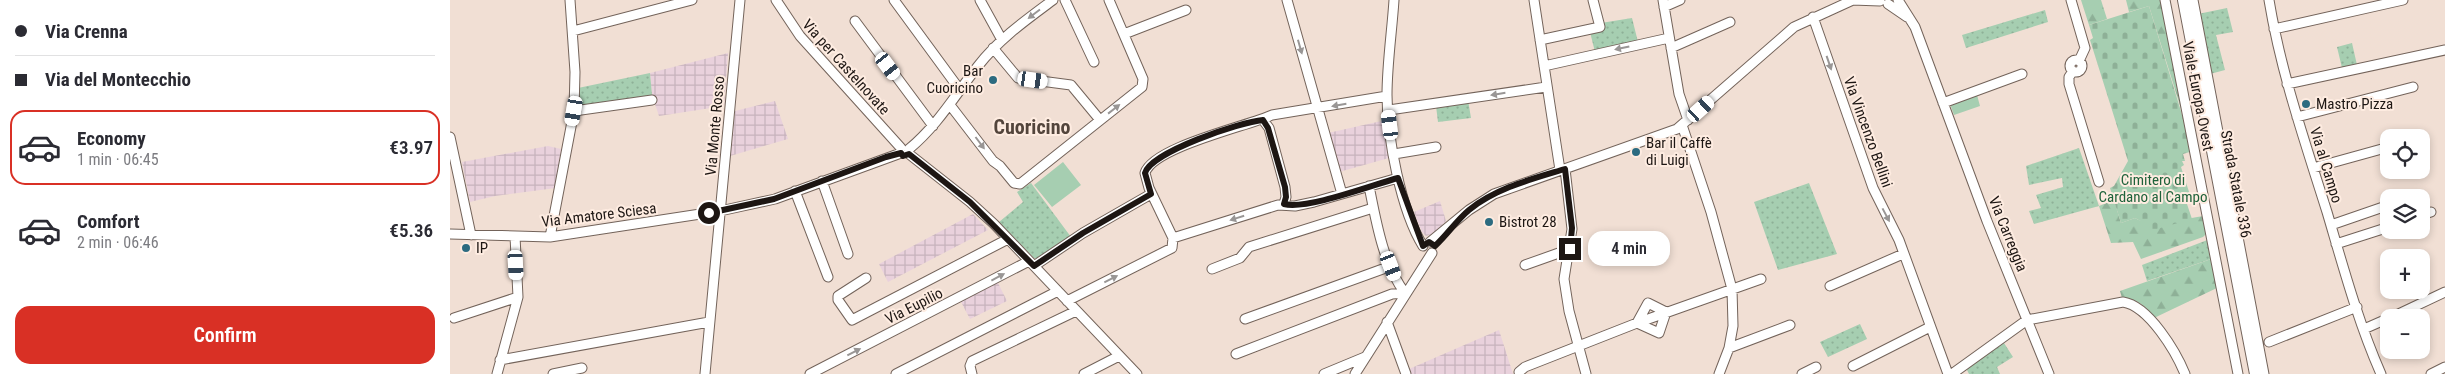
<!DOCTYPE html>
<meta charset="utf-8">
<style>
:root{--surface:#fff;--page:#f7f7f7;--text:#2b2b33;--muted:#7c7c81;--line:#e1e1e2;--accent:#d93025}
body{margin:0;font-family:"Roboto Condensed",sans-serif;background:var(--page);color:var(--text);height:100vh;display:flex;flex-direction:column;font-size:19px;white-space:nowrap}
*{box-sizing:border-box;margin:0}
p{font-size:16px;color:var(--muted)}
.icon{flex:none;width:28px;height:28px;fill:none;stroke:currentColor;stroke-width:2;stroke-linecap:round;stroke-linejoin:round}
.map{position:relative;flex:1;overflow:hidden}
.details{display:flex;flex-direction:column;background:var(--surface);width:450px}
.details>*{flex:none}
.guide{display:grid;align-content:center;height:110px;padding:0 15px;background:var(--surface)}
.tools{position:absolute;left:1930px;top:129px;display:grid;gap:10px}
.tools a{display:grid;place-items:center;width:50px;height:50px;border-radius:10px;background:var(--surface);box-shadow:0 2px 8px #0003;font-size:25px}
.end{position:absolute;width:22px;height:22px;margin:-11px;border:6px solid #1d1613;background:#fff;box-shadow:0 0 0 2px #fff}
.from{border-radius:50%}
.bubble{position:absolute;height:35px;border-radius:15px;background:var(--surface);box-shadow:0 2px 8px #0003;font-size:16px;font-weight:600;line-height:35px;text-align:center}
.car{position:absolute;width:15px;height:30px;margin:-15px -8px;border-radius:6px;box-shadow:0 0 4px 1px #0007;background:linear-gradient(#fff 24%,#345 0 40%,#fff 0 76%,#345 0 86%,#fff 0)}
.guide b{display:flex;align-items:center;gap:18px;height:48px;font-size:19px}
.guide b+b{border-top:1px solid var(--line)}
.guide i{width:12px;height:12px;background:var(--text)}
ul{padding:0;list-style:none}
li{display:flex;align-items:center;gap:15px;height:75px;margin:0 10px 8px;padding:0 5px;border:2px solid transparent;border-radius:15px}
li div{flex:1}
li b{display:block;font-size:19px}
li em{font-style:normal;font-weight:600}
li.active{border-color:var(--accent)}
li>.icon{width:45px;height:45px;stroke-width:1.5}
.cta{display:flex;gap:10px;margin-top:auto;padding:10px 15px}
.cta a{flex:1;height:58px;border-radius:15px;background:var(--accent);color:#fff;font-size:20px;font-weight:600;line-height:58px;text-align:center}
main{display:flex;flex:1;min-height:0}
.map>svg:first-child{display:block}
.industrial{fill:url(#industrial-grid)}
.grass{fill:url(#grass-dots)}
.forest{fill:url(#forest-firs)}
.cemetery{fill:url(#cemetery-stones)}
.garden{fill:#a6ceb1}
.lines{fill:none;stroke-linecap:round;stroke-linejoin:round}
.minor-casing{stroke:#73635a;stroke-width:11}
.highway-casing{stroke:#73635a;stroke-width:14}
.minor{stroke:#fff;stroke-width:9}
.highway{stroke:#fff;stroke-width:12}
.oneway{fill:#999695}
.route{stroke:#1d1613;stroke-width:6}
.poi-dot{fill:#2c6b80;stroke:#feece1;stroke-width:2}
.labels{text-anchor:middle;stroke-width:4;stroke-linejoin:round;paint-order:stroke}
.street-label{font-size:15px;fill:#1d1613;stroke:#feece1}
.poi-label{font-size:15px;fill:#1d1613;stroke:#feece1;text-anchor:start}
.park-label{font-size:15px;fill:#1e623a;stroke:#feece1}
.district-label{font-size:20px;font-weight:bold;fill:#53453c;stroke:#feece1}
</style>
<main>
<section class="details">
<div class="guide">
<b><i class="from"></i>Via Crenna</b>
<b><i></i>Via del Montecchio</b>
</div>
<ul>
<li class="active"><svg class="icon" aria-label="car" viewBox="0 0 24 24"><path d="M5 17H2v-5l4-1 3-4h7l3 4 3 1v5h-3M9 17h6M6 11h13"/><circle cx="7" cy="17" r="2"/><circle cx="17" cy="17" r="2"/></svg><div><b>Economy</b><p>1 min · 06:45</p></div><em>€3.97</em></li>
<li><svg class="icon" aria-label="car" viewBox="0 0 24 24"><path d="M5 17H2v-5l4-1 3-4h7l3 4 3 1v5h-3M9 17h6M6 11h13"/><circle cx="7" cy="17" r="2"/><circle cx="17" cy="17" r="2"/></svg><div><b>Comfort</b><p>2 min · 06:46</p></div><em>€5.36</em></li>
</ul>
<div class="cta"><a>Confirm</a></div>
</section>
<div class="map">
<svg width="1995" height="374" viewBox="0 0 1995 374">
<defs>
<pattern id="industrial-grid" width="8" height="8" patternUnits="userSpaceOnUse" patternTransform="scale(1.25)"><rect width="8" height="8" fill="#e9d1dc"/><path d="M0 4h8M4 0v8" fill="none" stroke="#c7b3bc"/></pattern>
<pattern id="grass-dots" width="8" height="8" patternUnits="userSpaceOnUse" patternTransform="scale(1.25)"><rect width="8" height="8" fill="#a6ceb1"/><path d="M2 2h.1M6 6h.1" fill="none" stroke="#8eb097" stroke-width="1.8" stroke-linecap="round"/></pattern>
<pattern id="forest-firs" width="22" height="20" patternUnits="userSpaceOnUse" patternTransform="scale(1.25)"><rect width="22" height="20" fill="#a6ceb1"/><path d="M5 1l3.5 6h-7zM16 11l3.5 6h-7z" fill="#8eb097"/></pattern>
<pattern id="cemetery-stones" width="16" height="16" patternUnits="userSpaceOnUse" patternTransform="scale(1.25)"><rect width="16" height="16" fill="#a6ceb1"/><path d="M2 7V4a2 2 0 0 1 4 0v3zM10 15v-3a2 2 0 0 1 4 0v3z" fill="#8eb097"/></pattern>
</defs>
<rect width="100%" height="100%" fill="#f1dfd4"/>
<!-- industrial -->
<path class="industrial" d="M 278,53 L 274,106 L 209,116 L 202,95 L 200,73 Z
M 325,101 L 338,139 L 280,156 L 285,111 Z
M 936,120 L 939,158 L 889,172 L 878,133 Z
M 98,146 L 111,149 L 106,188 L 45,196 L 20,202 L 12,162 Z
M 990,201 L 996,221 L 985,233 L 976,236 L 972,232 L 964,212 Z
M 523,214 L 538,230 L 438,282 L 429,264 Z
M 547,281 L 557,301 L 520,319 L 510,300 Z
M 1049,330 L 1063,374 L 960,374 L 959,369 Z"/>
<!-- grass -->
<path class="grass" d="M 1777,8 L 1783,32 L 1766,35 L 1775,70 L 1760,74 L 1748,14 Z
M 1595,10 L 1598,22 L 1516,48 L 1512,35 Z
M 1182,18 L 1188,42 L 1145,52 L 1140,32 L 1151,23 Z
M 1902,43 L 1907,65 L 1892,68 L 1887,47 Z
M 200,73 L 202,95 L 129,109 L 127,106 L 128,88 Z
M 1018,100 L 1021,118 L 988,122 L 986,106 Z
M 1629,148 L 1649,206 L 1584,224 L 1579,211 L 1591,208 L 1586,195 L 1613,187 L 1612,178 L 1579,185 L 1576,166 Z
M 581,183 L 621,237 L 588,259 L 584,258 L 549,222 L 573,202 L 567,192 Z
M 1359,183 L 1387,254 L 1328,270 L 1304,202 Z
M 1760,239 L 1764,258 L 1697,281 L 1692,265 Z
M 1410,324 L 1417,339 L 1378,357 L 1370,342 Z
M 1554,343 L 1563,357 L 1547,367 L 1550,374 L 1519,374 L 1516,368 Z"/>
<!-- forest -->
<path class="forest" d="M 1631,0 L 1651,0 L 1657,19 L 1639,25 Z
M 1676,0 L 1711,0 L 1732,100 L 1732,112 L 1699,6 L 1679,12 Z
M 1664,200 L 1671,223 L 1685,218 C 1703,229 1734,218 1754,216 L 1758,232 L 1753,237 L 1691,259 L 1683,242 L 1661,243 L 1649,206 Z
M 1764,258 L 1769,287 L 1704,318 C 1697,307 1685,297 1672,298 L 1670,291 Z"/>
<!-- cemetery -->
<path class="cemetery" d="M 1699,6 L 1743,151 L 1733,154 L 1735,161 L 1732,161 L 1734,165 L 1731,167 L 1741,198 L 1736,201 L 1742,219 L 1696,232 L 1694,223 L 1685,218 L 1671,223 L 1660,188 L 1664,186 L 1678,161 L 1640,40 L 1643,38 L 1639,25 Z"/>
<!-- garden -->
<path class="garden" d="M 1527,95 L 1530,106 L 1504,115 L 1500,104 Z
M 613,162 L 631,185 L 602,207 L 584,185 Z"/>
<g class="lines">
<!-- minor casing -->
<g class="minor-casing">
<path id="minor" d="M 326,0 L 350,36 L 451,148
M 444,0 L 510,90
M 530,0 L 552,40
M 615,0 L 644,62
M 837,0 L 892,194
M 944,0 C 942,31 937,64 937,95 C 937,137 951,211 973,246
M 1084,0 L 1110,170
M 1213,0 L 1229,94 L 1238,120
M 1402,0 L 1430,1
M 1448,0 L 1465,27 L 1537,221 L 1599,374
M 1621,0 L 1635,48 L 1629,61
M 1715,0 L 1788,374
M 1743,0 L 1814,374
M 1819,0 C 1831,73 1855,142 1877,212 C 1893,266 1908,322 1931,374
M 1438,4 L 1457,17
M 1214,7 L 1230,0
M 1363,17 L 1423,188 L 1449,240 L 1498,374
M 405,21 L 483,126
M 1824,29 L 1953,0
M 123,31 L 242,0
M 674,34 L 736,10
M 1090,40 L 1150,27 L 1143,0
M 543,48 L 568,78 L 621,85 L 650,120
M 1221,48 L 1280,22
M1620 66a6 6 0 1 1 12 0a6 6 0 1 1-12 0Z
M 1094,66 L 1219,38
M 1623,71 L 1619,77 L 1619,84 L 1649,182
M 1837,84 L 1995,50
M 937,96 L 822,115 C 798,126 703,147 695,173 L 699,188 L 723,238 L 828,205 L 845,206 L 864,202 L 948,178
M 1493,103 L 1572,74
M 500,105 L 543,161 L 550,166 L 564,183 L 570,184 L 692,87 L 693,79 L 659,0
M 939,110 L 1096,87
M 124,111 L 202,100
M 1847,117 L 1963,87
M 813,120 L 819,128 L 835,187 L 836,197 L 834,204
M 1232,125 L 1261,212 L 1282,289 L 1283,326 L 1279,348 L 1269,374
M 0,137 L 21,235
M 459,149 C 488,125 505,95 528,66 C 549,39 576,20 603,0
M 459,154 L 520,202 L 544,224 L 687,374
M 944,154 L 986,147
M 1863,168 L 1939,147
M 1115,169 L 1122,229 L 1114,279 L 1119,311 L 1136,374
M 372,181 L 398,254
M 919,186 C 926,221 933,264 955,293
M 345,191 L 378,277
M 1960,198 L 1967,195
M 1971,215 L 1981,212
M 1881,225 L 1939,205
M 0,234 L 100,237 L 270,211 L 325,199 L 451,153
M 100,237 L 124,111 L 125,72 L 120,0
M 980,242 L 1019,210 L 1044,194 L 1227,129 L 1344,27 L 1403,0
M 1886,244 L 1939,227
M 1075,265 L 1120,249
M 584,266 L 633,233 L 701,194
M 762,269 L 790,258 L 799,247 L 923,208
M 416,278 L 388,296 L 388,300 L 402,320 L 558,239
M 1380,286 L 1453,254
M 617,301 L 722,248 L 723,238
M 1198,303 L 1216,312 L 1209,333 L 1187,323 Z
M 4,318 L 68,297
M 1940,318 L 1995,292
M 795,319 L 941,266
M 937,322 L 956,374
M 1914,329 L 1939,318
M 1819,342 L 1907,307
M 1279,348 L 1340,325
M 786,354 L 942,294 L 955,293
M 50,360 L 259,322
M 1403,366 L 1480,327
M 1069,372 L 1075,367 L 1187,323 L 1311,279
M 47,374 L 68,297 L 65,236
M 103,374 L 132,368
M 255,374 L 290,0
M 360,374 L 579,261
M 446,374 L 608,291
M 522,374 L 520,366 L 522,361 L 626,311
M 634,374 L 669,356
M 874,374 L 915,357
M 905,374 L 982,253
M 1352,374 L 1366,367
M 1502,374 L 1577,320 L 1673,302 C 1699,306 1726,352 1735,374
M 1981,374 L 1995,367"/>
</g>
<!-- highway casing -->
<g class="highway-casing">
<path id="highway" d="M 1734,0 L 1806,374"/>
</g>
<!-- minor -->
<use href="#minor" class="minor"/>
<!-- highway -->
<use href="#highway" class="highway"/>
</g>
<!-- one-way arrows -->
<defs><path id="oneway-solid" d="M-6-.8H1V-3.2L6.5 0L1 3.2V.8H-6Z" transform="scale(1.25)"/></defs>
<g class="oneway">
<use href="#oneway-solid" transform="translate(584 14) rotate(143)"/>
<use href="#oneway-solid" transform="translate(850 47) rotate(74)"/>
<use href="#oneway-solid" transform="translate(1172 48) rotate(168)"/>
<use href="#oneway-solid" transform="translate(1379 63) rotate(71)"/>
<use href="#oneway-solid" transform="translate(1048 94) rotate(171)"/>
<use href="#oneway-solid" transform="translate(889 105) rotate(170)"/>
<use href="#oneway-solid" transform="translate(664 109) rotate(-38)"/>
<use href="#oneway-solid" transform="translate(530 143) rotate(53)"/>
<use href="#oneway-solid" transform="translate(1436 215) rotate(62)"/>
<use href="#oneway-solid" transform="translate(787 218) rotate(163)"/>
<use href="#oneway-solid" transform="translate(548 277) rotate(-28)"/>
<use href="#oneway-solid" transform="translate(661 279) rotate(-27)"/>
<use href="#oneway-solid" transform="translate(404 352) rotate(-27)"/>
</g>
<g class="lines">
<!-- route -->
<path class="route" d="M 259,213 L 324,199 L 436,157 L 451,153 L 453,156 L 459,154 L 520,202 L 584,266 L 633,233 L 701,194 L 695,173 C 701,152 790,122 813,120 L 818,128 L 835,187 L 836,197 L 834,204 C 857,210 922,185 948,178 L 973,246 L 979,242 L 985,246 C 997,235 1006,221 1019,210 C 1046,188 1082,179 1115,169 L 1122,228 L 1120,249"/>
</g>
<!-- markers -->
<g class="poi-dot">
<circle cx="543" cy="80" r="5"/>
<circle cx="1856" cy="104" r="5"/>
<circle cx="1186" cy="152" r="5"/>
<circle cx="1039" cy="222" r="5"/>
<circle cx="16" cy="248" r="5"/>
</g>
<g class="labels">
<!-- street labels -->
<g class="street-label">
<text transform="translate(396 67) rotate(48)" y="5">Via per Castelnovate</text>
<text transform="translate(1748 96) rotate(79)" y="5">Viale Europa Ovest</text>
<text transform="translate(265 126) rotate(-85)" y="5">Via Monte Rosso</text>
<text transform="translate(1418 132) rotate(70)" y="5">Via Vincenzo Bellini</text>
<text transform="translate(1876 165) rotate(73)" y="5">Via al Campo</text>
<text transform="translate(1786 184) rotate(79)" y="5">Strada Statale 336</text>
<text transform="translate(149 215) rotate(-7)" y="5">Via Amatore Sciesa</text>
<text transform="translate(1558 234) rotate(68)" y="5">Via Carreggia</text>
<text transform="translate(464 306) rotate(-27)" y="5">Via Eupilio</text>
</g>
<!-- poi labels -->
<g class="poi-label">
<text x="533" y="76" text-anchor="end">Bar<tspan x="533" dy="17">Cuoricino</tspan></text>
<text x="1866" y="109">Mastro Pizza</text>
<text x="1196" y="148">Bar il Caffè<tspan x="1196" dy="17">di Luigi</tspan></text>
<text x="1049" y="227">Bistrot 28</text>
<text x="26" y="253">IP</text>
</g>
<!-- park labels -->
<g class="park-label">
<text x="1703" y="185">Cimitero di<tspan x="1703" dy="17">Cardano al Campo</tspan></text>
</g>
<!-- district labels -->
<g class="district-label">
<text x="582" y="134">Cuoricino</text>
</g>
</g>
</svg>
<div class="tools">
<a><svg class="icon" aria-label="locate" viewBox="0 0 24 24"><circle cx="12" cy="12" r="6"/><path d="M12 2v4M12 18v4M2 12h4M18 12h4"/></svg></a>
<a><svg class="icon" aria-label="layers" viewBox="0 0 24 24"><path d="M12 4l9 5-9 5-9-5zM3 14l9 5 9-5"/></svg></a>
<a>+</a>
<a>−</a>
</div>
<i class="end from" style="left:259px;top:213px"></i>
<i class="end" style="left:1120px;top:249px"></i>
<div class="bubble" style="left:1138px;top:231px;width:82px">4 min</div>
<i class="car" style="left:438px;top:66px;rotate:143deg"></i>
<i class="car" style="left:583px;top:80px;rotate:98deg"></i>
<i class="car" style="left:1251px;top:109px;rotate:48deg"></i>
<i class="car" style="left:124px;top:111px;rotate:190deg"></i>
<i class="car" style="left:940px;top:125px;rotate:353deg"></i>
<i class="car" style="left:66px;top:265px;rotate:177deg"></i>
<i class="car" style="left:941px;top:266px;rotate:159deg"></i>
</div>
</main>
